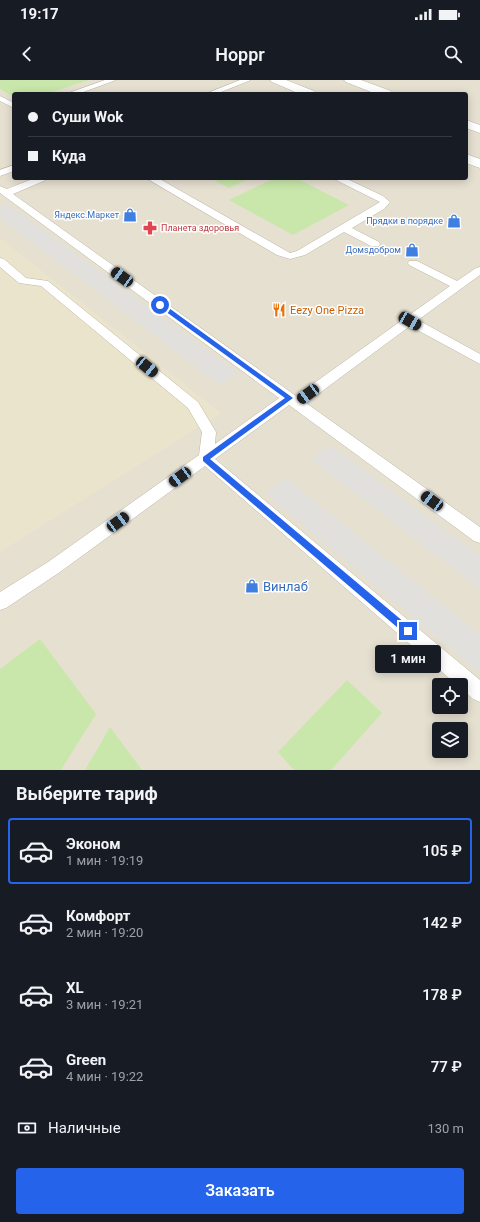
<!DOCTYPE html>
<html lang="ru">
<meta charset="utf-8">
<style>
:root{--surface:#171b24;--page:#20242c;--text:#f1f3f6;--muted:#9ea1a6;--line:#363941;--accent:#2563eb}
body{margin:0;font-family:Roboto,sans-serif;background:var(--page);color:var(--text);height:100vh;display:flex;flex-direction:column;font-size:15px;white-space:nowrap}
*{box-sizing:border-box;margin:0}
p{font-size:13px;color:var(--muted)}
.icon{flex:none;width:22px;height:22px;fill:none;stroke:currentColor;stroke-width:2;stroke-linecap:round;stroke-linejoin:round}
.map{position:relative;height:690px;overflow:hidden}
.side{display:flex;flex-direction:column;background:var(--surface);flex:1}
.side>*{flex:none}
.banner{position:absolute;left:12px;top:12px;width:456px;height:88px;border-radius:4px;box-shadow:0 2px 10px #0003;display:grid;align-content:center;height:88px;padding:0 16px;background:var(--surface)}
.buttons{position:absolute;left:432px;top:598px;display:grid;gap:8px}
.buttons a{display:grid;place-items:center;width:36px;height:36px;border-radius:4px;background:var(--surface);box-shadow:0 2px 10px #0003;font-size:20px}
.end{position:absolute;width:18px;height:18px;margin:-9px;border:5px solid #2563eb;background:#fff;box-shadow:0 0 0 2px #fff}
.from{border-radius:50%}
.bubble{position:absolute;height:28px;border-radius:4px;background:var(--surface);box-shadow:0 2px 10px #0003;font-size:13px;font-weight:600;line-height:28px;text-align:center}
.car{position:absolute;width:12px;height:24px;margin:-12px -6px;border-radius:5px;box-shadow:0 0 3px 1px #0007;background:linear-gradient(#222 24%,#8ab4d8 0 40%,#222 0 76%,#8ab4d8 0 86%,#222 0)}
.banner b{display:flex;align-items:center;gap:14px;height:38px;font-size:15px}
.banner b+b{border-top:1px solid var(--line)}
.banner i{width:10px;height:10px;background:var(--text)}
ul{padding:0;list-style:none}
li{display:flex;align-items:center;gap:12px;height:66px;margin:0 8px 6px;padding:0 8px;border:2px solid transparent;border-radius:4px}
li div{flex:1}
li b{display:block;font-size:15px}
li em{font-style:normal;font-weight:600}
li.on{border-color:var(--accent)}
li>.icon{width:36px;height:36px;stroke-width:1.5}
h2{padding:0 16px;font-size:18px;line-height:48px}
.pay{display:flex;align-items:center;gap:10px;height:44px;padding:0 16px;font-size:15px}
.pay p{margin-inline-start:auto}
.button{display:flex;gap:8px;margin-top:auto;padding:8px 16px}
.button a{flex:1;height:46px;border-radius:4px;background:var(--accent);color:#fff;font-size:16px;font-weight:600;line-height:46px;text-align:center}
.status{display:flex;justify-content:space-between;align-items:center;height:28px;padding:0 20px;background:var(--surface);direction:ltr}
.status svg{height:11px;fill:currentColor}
header{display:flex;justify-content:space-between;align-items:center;height:52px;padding:0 16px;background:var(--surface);font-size:18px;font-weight:600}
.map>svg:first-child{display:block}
.residential{fill:#e6e0d1;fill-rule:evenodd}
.education{fill:#ebe4cd}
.green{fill:#c9e7ab}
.parking{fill:#e2e0dc}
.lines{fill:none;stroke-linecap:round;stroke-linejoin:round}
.service-casing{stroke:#bdb6a6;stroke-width:1}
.minor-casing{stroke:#bdb6a6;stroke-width:1}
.service{fill:#fff;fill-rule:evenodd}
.minor{fill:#fff;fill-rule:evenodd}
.route{fill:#2563eb}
.labels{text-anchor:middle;stroke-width:3;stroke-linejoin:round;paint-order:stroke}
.far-shop-label{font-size:9px;fill:#366cbe;stroke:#fff;text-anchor:end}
.far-health-label{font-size:9px;fill:#be3a42;stroke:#fff;text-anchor:start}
.food-label{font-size:11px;fill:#c56008;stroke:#fff;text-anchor:start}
.near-shop-label{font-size:13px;fill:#366cbe;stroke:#fff;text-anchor:start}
</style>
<div class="status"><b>19:17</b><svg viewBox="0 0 49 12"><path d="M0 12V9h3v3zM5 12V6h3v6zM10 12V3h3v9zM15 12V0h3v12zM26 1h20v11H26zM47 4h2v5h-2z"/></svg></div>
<header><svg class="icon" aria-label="back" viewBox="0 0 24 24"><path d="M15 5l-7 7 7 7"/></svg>Hoppr<svg class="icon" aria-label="search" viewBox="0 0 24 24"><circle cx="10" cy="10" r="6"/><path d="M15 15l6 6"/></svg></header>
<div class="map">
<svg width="480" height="690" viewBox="0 0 480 690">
<rect width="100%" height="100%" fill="#f2eee3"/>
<!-- residential -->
<path class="residential" d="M 0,0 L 480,0 L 480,690 L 0,690 ZM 14,14 L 466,14 L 466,98 L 14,98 ZM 439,605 L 461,605 L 461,627 L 439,627 ZM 439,649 L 461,649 L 461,671 L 439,671 Z"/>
<!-- education -->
<path class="education" d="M 0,158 L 221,333 L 0,472 Z"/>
<!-- green -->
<path class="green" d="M 0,0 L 89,0 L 46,14 L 14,14 L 14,17 L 0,9 Z
M 210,98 L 250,98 L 229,108 Z
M 275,98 L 296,98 L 349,125 L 293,155 L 229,120 Z
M 40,559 L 96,634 L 61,690 L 0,690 L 0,589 Z
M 347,600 L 382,633 L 331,690 L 294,690 L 278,672 Z
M 110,647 L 142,690 L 85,690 Z"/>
<!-- parking -->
<path class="parking" d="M 8,124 L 238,293 L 220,305 L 0,138 L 0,127 Z
M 330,365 L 480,476 L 480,509 L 311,379 Z
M 286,398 L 480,555 L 480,593 L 266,414 Z"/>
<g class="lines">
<!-- service casing -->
<g class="service-casing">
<path id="service" d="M 105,0 L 116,0 L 78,14 L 66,14 Z
M 240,0 L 251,0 L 216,14 L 205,14 Z
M 0,16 L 14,23 L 14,28 L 0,21 Z
M 14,85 L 14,91 L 0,96 L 0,90 Z
M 35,98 L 48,98 L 46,100 L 13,114 L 296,316 L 450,206 L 409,185 L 408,183 L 409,181 L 417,181 L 457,201 L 476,188 L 480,187 L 480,195 L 418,240 L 480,274 L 480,284 L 410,246 L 306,323 L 480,447 L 480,463 L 474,461 L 289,325 L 215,379 L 480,600 L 480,622 L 473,619 L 461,608 L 461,605 L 457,605 L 205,386 L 60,492 L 6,528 L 0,530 L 0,512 L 48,482 L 199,375 L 202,352 L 188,328 L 41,206 L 19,203 L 0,187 L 0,178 L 4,179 L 26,198 L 48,201 L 198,322 L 216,352 L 215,364 L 279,318 L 0,113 L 0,106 L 7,109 Z
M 146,98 L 158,98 L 290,173 L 297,171 L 380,122 L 332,98 L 345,98 L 383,116 L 390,122 L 384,129 L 352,148 L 379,162 L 380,164 L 379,166 L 371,166 L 344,152 L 305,175 L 290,179 L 277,175 Z"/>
</g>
<!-- minor casing -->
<g class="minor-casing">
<path id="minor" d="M 270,0 L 286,0 L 314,11 L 316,14 L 300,14 L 272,2 Z
M 344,0 L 361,0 L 391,11 L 393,14 L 376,14 L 346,2 Z
M 466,40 L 480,45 L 480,53 L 466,48 Z
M 466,74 L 480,79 L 480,88 L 466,83 Z"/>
</g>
<!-- service -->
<use href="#service" class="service"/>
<!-- minor -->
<use href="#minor" class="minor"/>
</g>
<!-- route -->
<path class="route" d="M 158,223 L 162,223 L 293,318 L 210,379 L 411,548 L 412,551 L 411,554 L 405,554 L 203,381 L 203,377 L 285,318 L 158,226 Z"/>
<!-- icons -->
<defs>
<g id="shop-bare" transform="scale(1.08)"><path d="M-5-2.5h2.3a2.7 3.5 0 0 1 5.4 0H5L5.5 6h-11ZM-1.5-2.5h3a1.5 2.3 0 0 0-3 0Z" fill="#3f7fe0" stroke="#fff" stroke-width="2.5" paint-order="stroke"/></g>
<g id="pharmacy-bare" transform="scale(1.08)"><path d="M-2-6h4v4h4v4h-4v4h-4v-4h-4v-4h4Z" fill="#e0444e" stroke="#fff" stroke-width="2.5" paint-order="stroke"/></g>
<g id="restaurant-bare" transform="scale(1.08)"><path d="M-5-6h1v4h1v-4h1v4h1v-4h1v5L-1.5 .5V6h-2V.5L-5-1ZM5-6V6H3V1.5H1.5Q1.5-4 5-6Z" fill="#e8710a" stroke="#fff" stroke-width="2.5" paint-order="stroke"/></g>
</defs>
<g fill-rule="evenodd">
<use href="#shop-bare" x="130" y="135"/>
<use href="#shop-bare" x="454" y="141"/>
<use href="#pharmacy-bare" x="150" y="148"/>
<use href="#shop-bare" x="412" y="170"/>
<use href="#restaurant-bare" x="279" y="230"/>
<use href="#shop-bare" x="252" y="506"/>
</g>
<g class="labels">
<!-- far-shop labels -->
<g class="far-shop-label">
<text x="119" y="138">Яндекс.Маркет</text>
<text x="443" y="144">Прядки в порядке</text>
<text x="401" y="173">Домsдобром</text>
</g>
<!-- far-health labels -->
<g class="far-health-label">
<text x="161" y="151">Планета здоровья</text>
</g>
<!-- food labels -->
<g class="food-label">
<text x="290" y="234">Eezy One Pizza</text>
</g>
<!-- near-shop labels -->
<g class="near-shop-label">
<text x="263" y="511">Винлаб</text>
</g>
</g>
</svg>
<div class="buttons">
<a><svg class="icon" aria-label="locate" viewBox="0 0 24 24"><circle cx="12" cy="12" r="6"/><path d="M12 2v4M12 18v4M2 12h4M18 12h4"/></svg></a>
<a><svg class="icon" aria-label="layers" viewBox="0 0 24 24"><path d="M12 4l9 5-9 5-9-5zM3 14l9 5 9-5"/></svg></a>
</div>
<i class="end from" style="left:160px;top:225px"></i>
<i class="end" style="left:408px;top:551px"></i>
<div class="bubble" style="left:375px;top:565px;width:66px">1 мин</div>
<i class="car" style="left:122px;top:197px;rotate:306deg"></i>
<i class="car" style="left:410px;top:241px;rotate:120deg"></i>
<i class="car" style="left:147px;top:287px;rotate:129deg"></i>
<i class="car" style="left:308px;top:314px;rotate:234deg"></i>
<i class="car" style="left:180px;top:397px;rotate:234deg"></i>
<i class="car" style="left:432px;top:421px;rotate:306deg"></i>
<i class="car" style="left:118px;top:442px;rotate:54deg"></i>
<div class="banner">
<b><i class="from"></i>Суши Wok</b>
<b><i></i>Куда</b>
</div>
</div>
<section class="side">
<h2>Выберите тариф</h2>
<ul>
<li class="on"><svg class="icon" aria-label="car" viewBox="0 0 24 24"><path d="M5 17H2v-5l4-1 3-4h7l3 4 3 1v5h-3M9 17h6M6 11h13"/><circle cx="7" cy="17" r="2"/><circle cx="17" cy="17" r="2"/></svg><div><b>Эконом</b><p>1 мин · 19:19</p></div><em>105 ₽</em></li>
<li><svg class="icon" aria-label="car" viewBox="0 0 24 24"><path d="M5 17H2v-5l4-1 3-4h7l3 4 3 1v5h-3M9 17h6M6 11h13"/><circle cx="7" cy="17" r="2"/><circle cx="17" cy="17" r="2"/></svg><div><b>Комфорт</b><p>2 мин · 19:20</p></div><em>142 ₽</em></li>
<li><svg class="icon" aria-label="car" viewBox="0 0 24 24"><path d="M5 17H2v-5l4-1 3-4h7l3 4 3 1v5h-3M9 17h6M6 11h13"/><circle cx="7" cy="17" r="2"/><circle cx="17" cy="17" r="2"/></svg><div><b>XL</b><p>3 мин · 19:21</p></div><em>178 ₽</em></li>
<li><svg class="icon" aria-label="car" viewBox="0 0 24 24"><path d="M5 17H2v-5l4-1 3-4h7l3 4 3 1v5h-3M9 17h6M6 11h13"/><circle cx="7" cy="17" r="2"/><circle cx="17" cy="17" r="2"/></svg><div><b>Green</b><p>4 мин · 19:22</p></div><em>77 ₽</em></li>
</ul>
<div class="pay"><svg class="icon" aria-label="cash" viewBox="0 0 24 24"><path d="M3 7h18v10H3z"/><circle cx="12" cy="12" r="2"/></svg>Наличные<p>130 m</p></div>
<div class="button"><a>Заказать</a></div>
</section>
